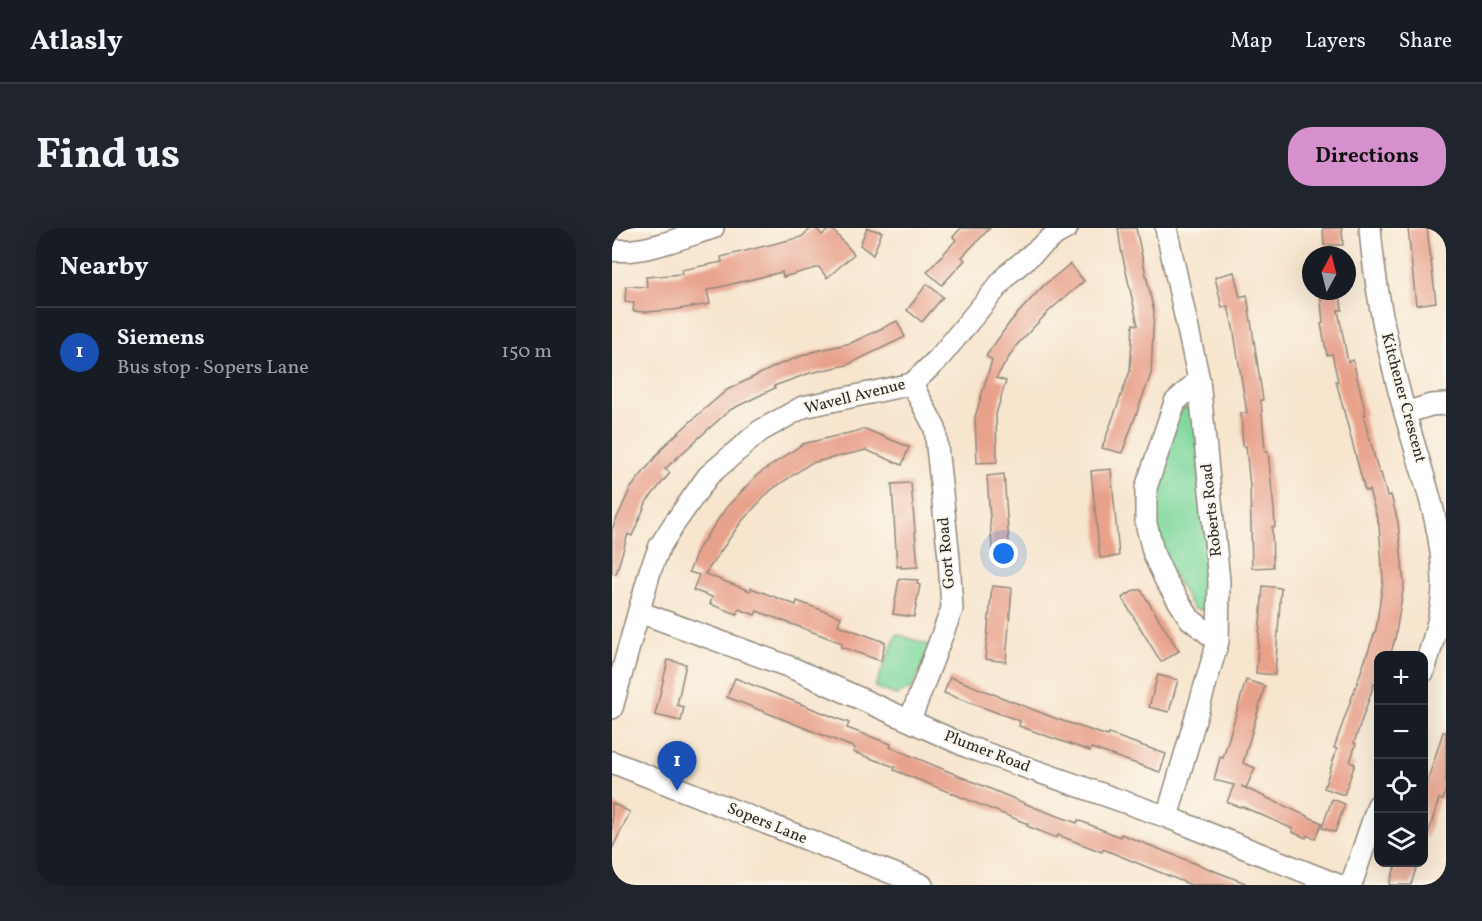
<!DOCTYPE html>
<html lang="en">
<head>
<meta charset="utf-8">
<style>
  :root { --surface:#171b24; --page:#20242c; --text:#f1f3f6; --muted:#9ea1a6; --line:#363941; --accent:#d690ce }
  body { margin:0; font-family:Vollkorn,serif; background:var(--page); color:var(--text) }
  .controls { position:absolute; right:18px; bottom:18px; display:grid; overflow:hidden; border-radius:12px; box-shadow:0 6px 24px #0002 }
  .controls button { width:54px; height:54px; display:grid; place-items:center; padding:0; border:0; border-bottom:2px solid var(--line); background:var(--surface); color:var(--text); font:30px sans-serif }
  .compass { position:absolute; left:690px; top:18px; width:54px; height:54px; border-radius:50%; background:var(--surface); box-shadow:0 6px 24px #0002; rotate:7deg }
  .you { position:absolute; left:392px; top:326px; width:21px; height:21px; margin:-15px; border:4px solid #fff; border-radius:50%; background:#1a73e8; box-shadow:0 0 0 9px #1a73e833 }
  .badge { display:grid; place-items:center; width:39px; height:39px; border-radius:50%; background:var(--accent); color:#fff; font-size:20px; font-weight:700 }
  .pin { position:absolute; translate:-50% -50px; filter:drop-shadow(0 2px 3px #0008) }
  .pin::after { content:''; position:absolute; top:32px; width:21px; height:18px; background:inherit; clip-path:polygon(0 0,100% 0,50% 100%) }
  .list { margin:0; padding:0; list-style:none }
  h2 { display:flex; justify-content:space-between; align-items:center; height:78px; margin:0; padding:0 24px; font-size:26px }
  h2 small { font-size:20px; font-weight:400; color:var(--muted) }
  .list li { display:grid; grid-template-columns:39px 1fr auto; gap:18px; align-items:center; box-sizing:border-box; height:90px; padding:0 24px; border-top:2px solid var(--line) }
  .list b { display:block; font-size:22px; white-space:nowrap }
  .list p { margin:0; font-size:20px; white-space:nowrap; color:var(--muted) }
  .list em { font-size:20px; font-style:normal; color:var(--muted) }
  .icon { flex:none; width:33px; height:33px; fill:none; stroke:currentColor; stroke-width:2; stroke-linecap:round; stroke-linejoin:round }
  .map { position:relative; flex:none; width:834px; height:657px; overflow:hidden; border-radius:24px }
  header { display:flex; align-items:center; gap:36px; box-sizing:border-box; height:84px; padding:0 30px; background:var(--surface); border-bottom:2px solid var(--line) }
  header strong { font-size:28px }
  nav { display:flex; gap:33px; margin-inline-start:auto; font-size:21px }
  .intro { display:flex; align-items:center; justify-content:space-between; box-sizing:border-box; height:144px; padding:0 36px }
  h1 { margin:0; font-size:42px }
  .button { padding:15px 27px; border-radius:24px; background:var(--accent); color:#111; font-size:21px; font-weight:700 }
  main { display:flex; gap:36px; padding:0 36px }
  aside { flex:1; background:var(--surface); border-radius:24px; box-shadow:0 6px 24px #0002 }
  .map>svg:first-child { display:block }
  .green { fill:#7fd89d; stroke:#558264; stroke-width:1.5 }
  .building { fill:#e8a28c }
  .lines { fill:none; stroke-linecap:round; stroke-linejoin:round }
  .street-casing { stroke:#91887c; stroke-width:24 }
  .street { stroke:#fff; stroke-width:21 }
  .labels { text-anchor:middle; dominant-baseline:central; stroke-width:4.5; stroke-linejoin:round; paint-order:stroke }
  .street-label { font-size:16px; fill:#2b2b2b; stroke:#fbf7ec }
</style>
</head>
<body>
<header>
<strong>Atlasly</strong>
<nav><a>Map</a><a>Layers</a><a>Share</a></nav>
</header>
<div class="intro"><h1>Find us</h1><a class="button">Directions</a></div>
<main>
<aside>
<h2>Nearby<small></small></h2>
<ul class="list">
<li><span class="badge" style="background:#1a4fb4">1</span><div><b>Siemens</b><p>Bus stop · Sopers Lane</p></div><em>150 m</em></li>
</ul>
</aside>
<div class="map">
<svg width="834" height="657" viewBox="0 0 834 657">
  <rect width="100%" height="100%" fill="#fbf7ec"/>
  <filter id="ink" filterUnits="userSpaceOnUse"><feTurbulence type="fractalNoise" baseFrequency=".0167" numOctaves="2"/><feDisplacementMap in="SourceGraphic" scale="12" xChannelSelector="R" yChannelSelector="G"/><feConvolveMatrix kernelMatrix="1 2 1 2 8 2 1 2 1" color-interpolation-filters="sRGB"/></filter>
  <filter id="wash" filterUnits="userSpaceOnUse"><feTurbulence type="fractalNoise" baseFrequency=".008" numOctaves="4" result="noise"/><feDisplacementMap in="SourceGraphic" scale="24" xChannelSelector="R" yChannelSelector="G"/><feGaussianBlur stdDeviation="1.35" result="paint"/><feColorMatrix in="noise" values="0 0 0 0 0 0 0 0 0 0 0 0 0 0 0 0 0 1.4 0 .05"/><feComposite in="paint" operator="in"/></filter>
  <g filter="url(#wash)">
    <rect width="100%" height="100%" fill="#f7e5ce"/>
    <!-- green -->
    <g class="green">
      <path d="M 574,180 L 582,185 L 597,346 L 597,375 L 589,382 L 581,381 L 547,321 L 540,260 L 569,181 Z"/>
      <path d="M 285,406 L 319,418 L 300,460 L 284,467 L 263,459 Z"/>
    </g>
    <g id="blocks">
      <!-- building -->
      <g class="building">
        <path d="M 200,0 L 204,0 L 210,7 L 219,0 L 242,26 L 215,50 L 207,39 L 171,49 L 170,44 L 95,62 L 98,76 L 61,82 L 33,84 L 21,83 L 22,75 L 13,74 L 14,58 L 35,59 L 34,49 L 70,46 L 69,42 L 110,34 L 109,29 L 189,9 Z"/>
        <path d="M 255,0 L 270,4 L 261,27 L 248,17 Z"/>
        <path d="M 349,0 L 378,0 L 350,29 L 353,32 L 330,57 L 315,44 L 344,12 L 341,9 Z"/>
        <path d="M 506,0 L 524,0 L 542,84 L 539,146 L 510,225 L 490,220 L 518,143 L 521,96 L 526,97 L 509,21 Z"/>
        <path d="M 711,0 L 730,0 L 731,17 L 712,17 Z"/>
        <path d="M 796,0 L 815,0 L 824,74 L 804,77 Z"/>
        <path d="M 458,36 L 472,53 L 437,83 L 404,118 L 384,150 L 394,153 L 384,186 L 385,234 L 365,235 L 363,189 L 380,132 L 374,128 L 398,94 L 431,58 Z"/>
        <path d="M 622,44 L 628,69 L 635,67 L 651,172 L 649,172 L 653,224 L 656,224 L 662,282 L 663,299 L 660,299 L 661,339 L 640,340 L 638,259 L 634,218 L 631,218 L 629,185 L 635,185 L 621,99 L 616,78 L 610,80 L 603,49 Z"/>
        <path d="M 315,56 L 331,69 L 310,94 L 295,82 Z"/>
        <path d="M 708,63 L 728,63 L 730,82 L 726,82 L 736,134 L 741,132 L 754,187 L 751,187 L 767,245 L 769,245 L 775,268 L 779,267 L 786,294 L 792,356 L 783,411 L 778,428 L 766,428 L 766,458 L 762,456 L 742,515 L 744,516 L 738,534 L 743,536 L 732,567 L 712,560 L 725,521 L 722,520 L 764,401 L 771,352 L 767,297 L 757,262 L 753,263 L 724,153 L 726,153 L 720,126 L 715,127 L 709,96 L 711,95 Z"/>
        <path d="M 285,93 L 293,109 L 235,137 L 198,145 L 162,158 L 163,160 L 118,182 L 92,205 L 53,241 L 58,245 L 35,273 L 20,308 L 16,306 L 4,346 L 0,345 L 0,301 L 18,261 L 53,217 L 89,184 L 115,162 L 168,136 L 200,124 L 239,115 Z"/>
        <path d="M 253,201 L 297,219 L 290,237 L 254,222 L 199,235 L 159,262 L 129,294 L 93,346 L 138,363 L 139,360 L 184,377 L 185,373 L 229,389 L 226,397 L 273,414 L 269,433 L 229,419 L 230,415 L 145,383 L 143,387 L 127,381 L 125,386 L 98,376 L 100,369 L 81,362 L 87,347 L 77,344 L 86,321 L 114,280 L 145,247 L 191,216 Z"/>
        <path d="M 499,241 L 507,328 L 488,330 L 479,243 Z"/>
        <path d="M 392,246 L 398,331 L 381,333 L 375,248 Z"/>
        <path d="M 299,255 L 306,339 L 289,340 L 289,338 L 285,339 L 280,256 Z"/>
        <path d="M 287,351 L 306,352 L 305,356 L 308,357 L 302,389 L 281,386 Z"/>
        <path d="M 380,358 L 400,360 L 394,434 L 373,431 Z"/>
        <path d="M 651,358 L 669,360 L 663,447 L 644,445 Z"/>
        <path d="M 523,362 L 529,362 L 567,423 L 549,434 L 510,370 Z"/>
        <path d="M 56,432 L 74,436 L 65,477 L 72,479 L 69,493 L 43,487 Z"/>
        <path d="M 546,447 L 566,452 L 557,484 L 537,479 Z"/>
        <path d="M 338,449 L 445,491 L 496,508 L 497,506 L 554,526 L 548,544 L 479,520 L 478,523 L 446,512 L 407,498 L 408,493 L 332,465 Z"/>
        <path d="M 123,450 L 237,495 L 235,500 L 279,516 L 278,519 L 424,580 L 465,595 L 466,592 L 508,609 L 509,606 L 633,655 L 632,657 L 579,657 L 491,621 L 490,624 L 446,607 L 445,610 L 415,598 L 416,596 L 282,542 L 283,539 L 241,524 L 243,520 L 115,469 Z"/>
        <path d="M 634,452 L 653,458 L 631,535 L 643,540 L 634,560 L 629,558 L 710,595 L 703,611 L 695,607 L 694,610 L 680,604 L 681,601 L 629,578 L 628,579 L 615,574 L 622,557 L 602,552 L 608,529 L 611,530 Z"/>
        <path d="M 831,504 L 834,504 L 834,561 L 831,572 L 827,571 L 815,610 L 812,609 L 812,564 Z"/>
        <path d="M 720,571 L 733,576 L 723,604 L 710,600 Z"/>
        <path d="M 0,575 L 18,584 L 0,621 Z"/>
        <path d="M 785,634 L 806,634 L 799,657 L 777,657 Z"/>
      </g>
    </g>
  </g>
  <g filter="url(#ink)">
    <use href="#blocks" fill-opacity="0" stroke="#91887c" stroke-width="1.5"/>
    <g class="lines">
      <!-- street casing -->
      <g class="street-casing">
        <g id="street">
          <path d="M 554,0 L 587,152 L 607,353 L 606,413 L 555,589"/>
          <path d="M 758,0 C 763,63 776,124 793,185 C 808,241 832,299 831,359 C 830,388 820,415 812,443"/>
          <path d="M 0,22 C 33,26 70,9 101,0"/>
          <path d="M 587,152 L 563,174 L 534,260 L 534,295 L 542,327 L 554,353 L 578,391 L 606,413"/>
          <path d="M 793,185 L 819,177 L 834,176"/>
          <path d="M 27,384 L 178,439 L 356,519 L 555,589 L 726,657"/>
          <path d="M 0,480 L 38,343 L 48,318 L 62,296 L 96,248 L 148,203 L 191,179 L 300,156 L 327,130 L 396,46 L 444,6 L 455,0"/>
          <path d="M 298,492 L 340,381 L 337,330 L 323,200 L 300,156"/>
          <path d="M 0,534 L 310,657"/>
          <path d="M 739,657 L 766,577"/>
        </g>
      </g>
      <!-- street -->
      <use href="#street" class="street"/>
    </g>
  </g>
  <g class="labels">
    <!-- street labels -->
    <g class="street-label">
      <text transform="translate(243 169) rotate(-14)">Wavell Avenue</text>
      <text transform="translate(791 170) rotate(75)">Kitchener Crescent</text>
      <text transform="translate(600 282) rotate(-96)">Roberts Road</text>
      <text transform="translate(335 325) rotate(-95)">Gort Road</text>
      <text transform="translate(375 524) rotate(21)">Plumer Road</text>
      <text transform="translate(155 596) rotate(22)">Sopers Lane</text>
    </g>
  </g>
</svg>
<div class="controls">
<button>+</button>
<button>−</button>
<button><svg class="icon" aria-label="locate" viewBox="0 0 24 24"><circle cx="12" cy="12" r="6"/><path d="M12 2v4M12 18v4M2 12h4M18 12h4"/></svg></button>
<button><svg class="icon" aria-label="layers" viewBox="0 0 24 24"><path d="M12 4l9 5-9 5-9-5zM3 14l9 5 9-5"/></svg></button>
</div>
<svg class="compass" viewBox="-18 -18 36 36"><path d="M0-13l5 13h-10z" fill="#e53935"/><path d="M0 13l5-13h-10z" fill="#9ea1a6"/></svg>
<div class="you"></div>
<div class="pin badge" style="left:65px;top:563px;background:#1a4fb4">1</div>
</div>
</main>
</body>
</html>
